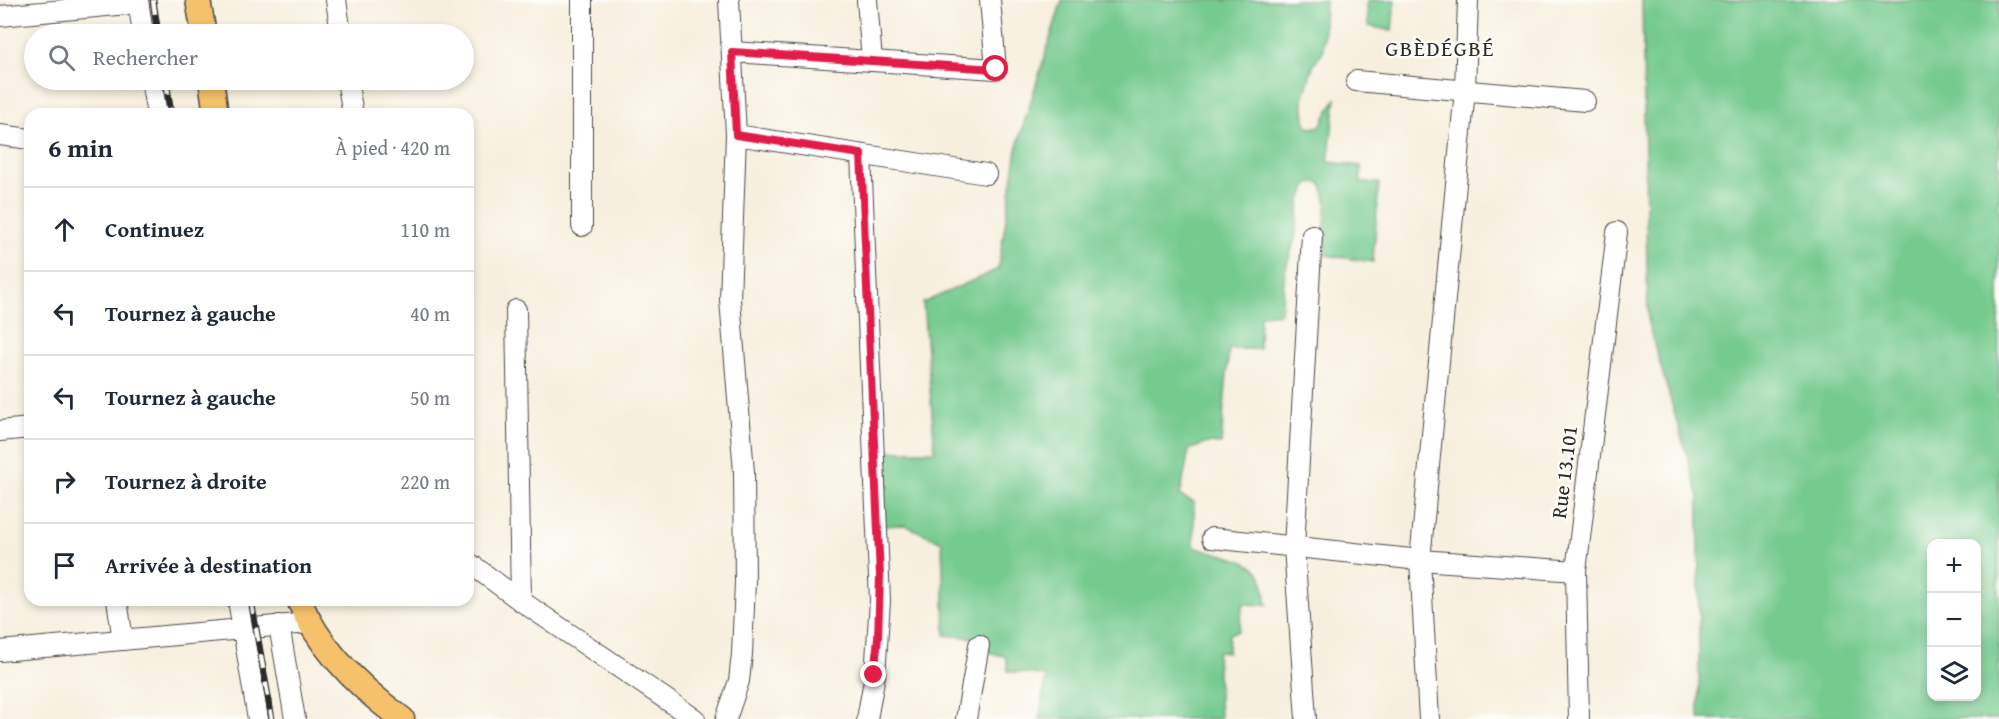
<!DOCTYPE html>
<html lang="fr">
<head>
<meta charset="utf-8">
<style>
  :root { --surface:#fff; --page:#f6f6f7; --text:#1f2937; --muted:#747a83; --line:#e0e1e3 }
  body { margin:0; font-family:"Gentium Book Plus",serif; background:var(--page); color:var(--text) }
  .controls { position:absolute; right:18px; bottom:18px; display:grid; overflow:hidden; border-radius:12px; box-shadow:0 3px 9px #0003 }
  .controls button { width:54px; height:54px; display:grid; place-items:center; padding:0; border:0; border-bottom:2px solid var(--line); background:var(--surface); color:var(--text); font:30px sans-serif }
  .stop { position:absolute; width:18px; height:18px; margin:-14px; border:4px solid #e11d48; border-radius:50%; background:#fff }
  .stop.end { background:#e11d48; border-color:#fff; box-shadow:0 2px 6px #0008 }
  .list { margin:0; padding:0; list-style:none }
  h2 { display:flex; justify-content:space-between; align-items:center; height:78px; margin:0; padding:0 24px; font-size:26px }
  h2 small { font-size:20px; font-weight:400; color:var(--muted) }
  .list li { display:grid; grid-template-columns:39px 1fr auto; gap:18px; align-items:center; box-sizing:border-box; height:84px; padding:0 24px; border-top:2px solid var(--line) }
  .list b { display:block; font-size:22px; white-space:nowrap }
  .list em { font-size:20px; font-style:normal; color:var(--muted) }
  .icon { flex:none; width:33px; height:33px; fill:none; stroke:currentColor; stroke-width:2; stroke-linecap:round; stroke-linejoin:round }
  .map { position:relative; flex:none; width:1999px; height:719px; overflow:hidden }
  .search { position:absolute; background:var(--surface); box-shadow:0 3px 9px #0003; left:24px; top:24px; width:450px; height:66px; display:flex; align-items:center; gap:15px; box-sizing:border-box; padding:0 21px; border-radius:33px; color:var(--muted); font-size:22px }
  .panel { position:absolute; background:var(--surface); box-shadow:0 3px 9px #0003; left:24px; top:108px; width:450px; height:498px; border-radius:18px }
  .map>svg:first-child { display:block }
  .green { fill:#75ca8e; stroke:#507a5c; stroke-width:1.5; fill-rule:evenodd }
  .lines { fill:none; stroke-linecap:round; stroke-linejoin:round }
  .minor-casing { stroke:#4a4846; stroke-width:22 }
  .major-casing { stroke:#4a4846; stroke-width:27 }
  .minor { stroke:#fff; stroke-width:20 }
  .major { stroke:#f5c16b; stroke-width:24 }
  .rail-casing { stroke:#2b2b2b; stroke-width:7 }
  .rail { stroke:#fdfcf7; stroke-width:4.5; stroke-dasharray:14; stroke-linecap:butt }
  .route { stroke:#e11d48; stroke-width:8 }
  .labels { text-anchor:middle; dominant-baseline:central; stroke-width:5; stroke-linejoin:round; paint-order:stroke }
  .street-label { font-size:21px; fill:#2b2b2b; stroke:#fdfcf7 }
  .neighbourhood-label { font-size:22px; letter-spacing:1.5px; fill:#2b2b2b; stroke:#fdfcf7 }
</style>
</head>
<body>
<div class="map">
<svg width="1999" height="719" viewBox="0 0 1999 719">
  <rect width="100%" height="100%" fill="#fdfcf7"/>
  <filter id="ink" filterUnits="userSpaceOnUse"><feTurbulence type="fractalNoise" baseFrequency=".0167" numOctaves="2"/><feDisplacementMap in="SourceGraphic" scale="12" xChannelSelector="R" yChannelSelector="G"/><feConvolveMatrix kernelMatrix="1 2 1 2 8 2 1 2 1" color-interpolation-filters="sRGB"/></filter>
  <filter id="wash" filterUnits="userSpaceOnUse"><feTurbulence type="fractalNoise" baseFrequency=".008" numOctaves="4" result="noise"/><feDisplacementMap in="SourceGraphic" scale="24" xChannelSelector="R" yChannelSelector="G"/><feGaussianBlur stdDeviation="1.35" result="paint"/><feColorMatrix in="noise" values="0 0 0 0 0 0 0 0 0 0 0 0 0 0 0 0 0 1.4 0 .05"/><feComposite in="paint" operator="in"/></filter>
  <g filter="url(#wash)">
    <rect width="100%" height="100%" fill="#f7efde"/>
    <!-- green -->
    <g class="green">
      <path d="M 1062,0 L 1325,0 L 1323,51 L 1313,66 L 1303,99 L 1306,125 L 1311,128 L 1320,126 L 1336,98 L 1328,162 L 1361,166 L 1361,183 L 1379,183 L 1373,262 L 1326,255 C 1325,249 1324,242 1324,235 C 1324,217 1331,200 1320,183 L 1313,182 L 1306,187 L 1300,203 L 1295,238 L 1285,271 L 1281,313 L 1260,315 L 1259,349 L 1229,349 L 1221,444 L 1207,443 L 1189,450 L 1180,496 L 1194,502 L 1194,547 C 1211,552 1244,558 1256,569 C 1264,576 1265,594 1267,605 L 1243,604 L 1239,631 L 1229,634 L 1228,652 L 1217,652 L 1220,719 L 1039,719 L 1046,676 L 1008,671 L 1006,657 L 985,651 L 983,639 L 945,635 L 942,542 L 905,525 L 880,526 L 883,451 L 935,451 L 923,303 L 998,269 L 1018,143 Z"/>
      <path d="M 1367,0 L 1395,0 L 1392,31 L 1368,26 Z"/>
      <path d="M 1642,0 L 1999,0 L 1999,719 L 1699,719 L 1699,497 L 1648,323 ZM 1932,544 L 1976,544 L 1976,696 L 1932,696 Z"/>
    </g>
  </g>
  <g filter="url(#ink)">
    <g class="lines">
      <!-- minor casing -->
      <g class="minor-casing">
        <g id="minor">
          <path d="M 138,0 L 143,34"/>
          <path d="M 336,0 L 341,34"/>
          <path d="M 867,0 L 872,61"/>
          <path d="M 0,16 L 138,3"/>
          <path d="M 733,52 L 996,69 L 990,0"/>
          <path d="M 151,80 L 157,114"/>
          <path d="M 347,80 L 353,114"/>
          <path d="M 1356,81 L 1585,101"/>
          <path d="M 0,135 L 30,139"/>
          <path d="M 736,135 L 986,174"/>
          <path d="M 861,155 L 880,601 L 875,675 L 867,719"/>
          <path d="M 582,226 L 582,0"/>
          <path d="M 516,310 L 521,601"/>
          <path d="M 0,431 L 30,428"/>
          <path d="M 1212,538 L 1420,560 L 1576,571"/>
          <path d="M 468,562 L 521,601 L 695,719"/>
          <path d="M 117,600 L 123,640"/>
          <path d="M 238,600 L 258,719"/>
          <path d="M 279,625 L 295,719"/>
          <path d="M 0,651 L 308,623"/>
          <path d="M 726,719 L 739,681 L 742,654 L 745,582 L 744,472 L 730,300 L 736,135 L 729,0"/>
          <path d="M 966,719 L 979,645"/>
          <path d="M 1306,719 L 1294,547 L 1312,235"/>
          <path d="M 1429,719 L 1420,560 L 1465,90 L 1468,0"/>
          <path d="M 1579,719 L 1576,571 L 1617,232"/>
        </g>
      </g>
      <!-- major casing -->
      <g class="major-casing">
        <g id="major">
          <path d="M 198,0 L 204,34"/>
          <path d="M 211,80 L 216,114"/>
          <path d="M 299,600 C 319,649 360,688 402,719"/>
        </g>
      </g>
      <!-- minor -->
      <use href="#minor" class="minor"/>
      <!-- major -->
      <use href="#major" class="major"/>
      <!-- rail casing -->
      <g class="rail-casing">
        <g id="rail">
          <path d="M 153,0 L 158,34"/>
          <path d="M 166,80 L 171,114"/>
          <path d="M 251,600 L 272,719"/>
        </g>
      </g>
      <!-- rail -->
      <use href="#rail" class="rail"/>
    </g>
  </g>
  <g class="lines" filter="url(#ink)">
    <!-- route -->
    <path class="route" d="M 874,675 L 878,638 L 880,576 L 861,154 L 736,135 L 732,52 L 996,69"/>
  </g>
  <g class="labels">
    <!-- street labels -->
    <g class="street-label">
      <text transform="translate(1564 472) rotate(-83)">Rue 13.101</text>
    </g>
    <!-- neighbourhood labels -->
    <g class="neighbourhood-label">
      <text x="1440" y="48">GBÈDÉGBÉ</text>
    </g>
  </g>
</svg>
<div class="controls">
<button>+</button>
<button>−</button>
<button><svg class="icon" aria-label="layers" viewBox="0 0 24 24"><path d="M12 4l9 5-9 5-9-5zM3 14l9 5 9-5"/></svg></button>
</div>
<div class="stop" style="left:996px;top:69px"></div>
<div class="stop end" style="left:874px;top:675px"></div>
<div class="search"><svg class="icon" aria-label="search" viewBox="0 0 24 24"><circle cx="10" cy="10" r="6"/><path d="M15 15l6 6"/></svg>Rechercher</div>
<section class="panel">
<h2>6 min<small>À pied · 420 m</small></h2>
<ul class="list">
<li><svg class="icon" aria-label="ahead" viewBox="0 0 24 24"><path d="M12 20V5M6 11l6-6 6 6"/></svg><div><b>Continuez</b></div><em>110 m</em></li>
<li><svg class="icon" aria-label="left" viewBox="0 0 24 24"><path d="M17 20v-9H6M10 6l-5 5 5 5"/></svg><div><b>Tournez à gauche</b></div><em>40 m</em></li>
<li><svg class="icon" aria-label="left" viewBox="0 0 24 24"><path d="M17 20v-9H6M10 6l-5 5 5 5"/></svg><div><b>Tournez à gauche</b></div><em>50 m</em></li>
<li><svg class="icon" aria-label="right" viewBox="0 0 24 24"><path d="M7 20v-9h11M14 6l5 5-5 5"/></svg><div><b>Tournez à droite</b></div><em>220 m</em></li>
<li><svg class="icon" aria-label="arrive" viewBox="0 0 24 24"><path d="M6 21V4h12l-3 4 3 4H6"/></svg><div><b>Arrivée à destination</b></div></li>
</ul>
</section>
</div>
</body>
</html>
